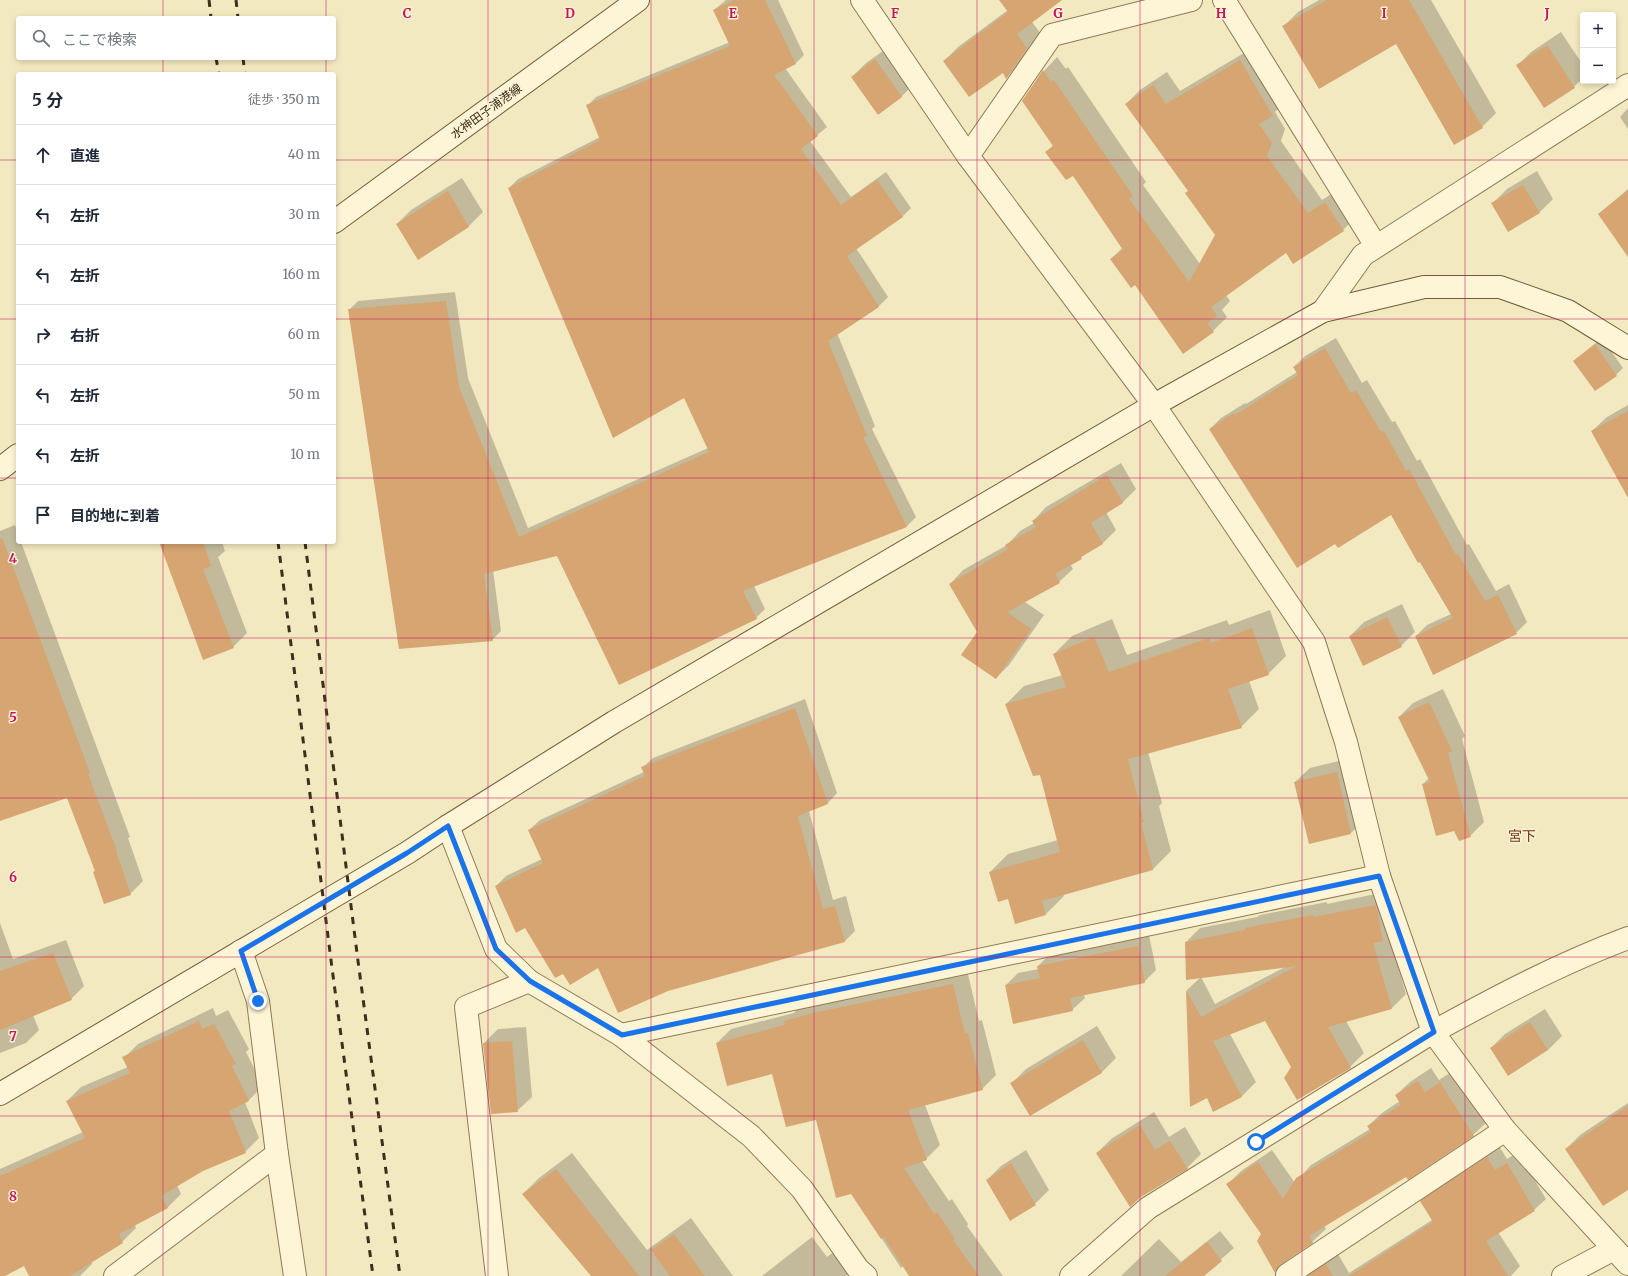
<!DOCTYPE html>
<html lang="ja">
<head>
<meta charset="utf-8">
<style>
  :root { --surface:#fff; --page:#f6f6f7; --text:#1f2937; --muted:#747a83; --line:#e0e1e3 }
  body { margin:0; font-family:Merriweather,"Noto Sans JP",serif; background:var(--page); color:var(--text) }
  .controls { position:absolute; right:12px; top:12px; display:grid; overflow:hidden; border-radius:4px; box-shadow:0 2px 6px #0003 }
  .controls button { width:36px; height:36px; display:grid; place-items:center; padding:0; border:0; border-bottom:1px solid var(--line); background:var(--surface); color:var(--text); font:20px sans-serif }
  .stop { position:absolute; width:12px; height:12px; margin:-9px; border:3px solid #1a73e8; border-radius:50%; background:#fff }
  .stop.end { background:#1a73e8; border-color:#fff; box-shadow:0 1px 4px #0008 }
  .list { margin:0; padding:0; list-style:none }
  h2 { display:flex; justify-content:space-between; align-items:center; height:52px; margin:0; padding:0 16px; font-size:17px }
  h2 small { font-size:13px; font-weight:400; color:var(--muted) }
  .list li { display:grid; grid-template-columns:26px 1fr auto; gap:12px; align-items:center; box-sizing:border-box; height:60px; padding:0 16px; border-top:1px solid var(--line) }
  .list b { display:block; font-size:15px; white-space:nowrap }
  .list em { font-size:13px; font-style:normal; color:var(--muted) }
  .icon { flex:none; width:22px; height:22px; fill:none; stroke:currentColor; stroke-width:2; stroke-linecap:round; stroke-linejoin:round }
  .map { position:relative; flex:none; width:1628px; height:1276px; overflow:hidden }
  .search { position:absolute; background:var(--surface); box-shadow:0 2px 6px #0003; left:16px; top:16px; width:320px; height:44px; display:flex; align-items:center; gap:10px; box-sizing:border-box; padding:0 14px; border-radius:4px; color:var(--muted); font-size:15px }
  .panel { position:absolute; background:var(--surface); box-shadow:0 2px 6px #0003; left:16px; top:72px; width:320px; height:472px; border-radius:4px }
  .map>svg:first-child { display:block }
  .shadow { fill:#0003 }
  .building { fill:#d6a572 }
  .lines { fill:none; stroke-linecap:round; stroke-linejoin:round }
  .street-casing { stroke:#907a56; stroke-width:24 }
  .secondary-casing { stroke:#725b39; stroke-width:24 }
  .street { stroke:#fdf5d6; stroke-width:22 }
  .secondary { stroke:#fdf5d6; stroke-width:22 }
  .rail { stroke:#3e2f1c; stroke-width:3; stroke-dasharray:7 7; stroke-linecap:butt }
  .route { stroke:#1a73e8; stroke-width:5 }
  .grid { fill:none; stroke:#c2185b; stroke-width:1; stroke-opacity:0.55 }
  .labels { text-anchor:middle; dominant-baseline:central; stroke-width:3; stroke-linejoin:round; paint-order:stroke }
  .street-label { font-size:12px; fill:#3e2f1c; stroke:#faf2d2 }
  .quarter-label { font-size:14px; fill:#703116; stroke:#faf2d2 }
  .grid-label { font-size:13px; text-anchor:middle; font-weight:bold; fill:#c2185b; stroke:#faf2d2; stroke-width:3; stroke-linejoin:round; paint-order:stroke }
</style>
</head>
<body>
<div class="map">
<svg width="1628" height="1276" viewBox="0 0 1628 1276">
  <rect width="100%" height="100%" fill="#f3e9c1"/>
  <!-- shadow -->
  <g class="shadow">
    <path d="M 726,0 L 778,0 L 804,55 L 795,64 L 785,68 L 827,127 L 810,141 L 851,197 L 886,172 L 911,208 L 902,217 L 856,248 L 888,297 L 879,306 L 837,333 L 875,426 L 872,429 L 916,517 L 907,526 L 754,586 L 765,609 L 756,618 L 558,554 L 493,570 L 501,631 L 492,640 L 349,310 L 358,301 L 455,292 L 468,378 L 528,528 L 708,448 L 685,396 L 509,188 L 518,179 L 600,137 L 587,106 L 596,97 L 730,42 L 714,10 Z"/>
    <path d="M 1000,0 L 1061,0 L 1032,22 L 1041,34 L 1020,63 L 1007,77 L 1003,72 L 944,61 L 958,47 L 1008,10 Z"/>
    <path d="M 1319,0 L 1431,0 L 1496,113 L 1482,127 L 1396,43 L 1284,26 L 1298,12 Z"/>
    <path d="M 1561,32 L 1583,65 L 1583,78 L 1574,87 L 1517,66 L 1531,52 Z"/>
    <path d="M 890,46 L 916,82 L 902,96 L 878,113 L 852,77 L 866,63 Z"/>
    <path d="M 1254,47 L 1286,101 L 1275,112 L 1285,129 L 1281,141 L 1322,200 L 1339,189 L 1357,216 L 1343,230 L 1286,251 L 1226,295 L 1230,301 L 1222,310 L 1227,317 L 1213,331 L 1135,284 L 1111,259 L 1123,247 L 1073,174 L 1047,152 L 1053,145 L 1023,101 L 1044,71 L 1057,57 L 1066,69 L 1068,67 L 1146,182 L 1143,185 L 1200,264 L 1216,235 L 1189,190 L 1126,104 L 1140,90 L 1167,72 L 1180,91 Z"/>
    <path d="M 1628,108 L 1628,129 L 1620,117 Z"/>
    <path d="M 1537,171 L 1553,199 L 1539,213 L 1493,203 L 1507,189 Z"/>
    <path d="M 462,178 L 483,212 L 469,226 L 418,258 L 397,224 L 411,210 Z"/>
    <path d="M 1628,189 L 1628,245 L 1599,214 Z"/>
    <path d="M 1336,338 L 1362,383 L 1367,380 L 1392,422 L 1395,421 L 1417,461 L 1420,459 L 1467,545 L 1469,544 L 1496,591 L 1509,584 L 1527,622 L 1516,633 L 1416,636 L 1427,625 L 1451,614 L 1391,514 L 1210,429 L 1221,418 L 1245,403 L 1246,404 L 1297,372 L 1294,367 L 1305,356 Z"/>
    <path d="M 1602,338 L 1623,368 L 1616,375 L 1595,390 L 1574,361 Z"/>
    <path d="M 1628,405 L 1628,475 L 1592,431 L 1607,417 Z"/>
    <path d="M 1121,463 L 1136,489 L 1123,502 L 1106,512 L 1116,530 L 1103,543 L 1070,564 L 1073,569 L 1059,582 L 1025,602 L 1044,615 L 1009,665 L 996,678 L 978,632 L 950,584 L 963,570 L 1007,545 L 1020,531 L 1034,523 L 1033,521 L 1046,507 Z"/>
    <path d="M 15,525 L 18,533 L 18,542 L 21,542 L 130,837 L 128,838 L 143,881 L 130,894 L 94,872 L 95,870 L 68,796 L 0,820 L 0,531 Z"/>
    <path d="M 160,542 L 222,542 L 225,551 L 218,557 L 247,633 L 233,647 Z"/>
    <path d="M 1402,604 L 1415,632 L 1401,646 L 1350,636 L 1364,622 Z"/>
    <path d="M 1270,610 L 1286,656 L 1268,674 L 1249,681 L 1259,709 L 1241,727 L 1148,752 L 1162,803 L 1159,806 L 1171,851 L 1153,869 L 1063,894 L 1064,896 L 1046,914 L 1015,923 L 1009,898 L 990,872 L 1008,854 L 1058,840 L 1041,773 L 1006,704 L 1024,686 L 1063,675 L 1054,654 L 1072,636 L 1112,619 L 1127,655 L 1227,620 L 1229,625 Z"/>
    <path d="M 1443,689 L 1465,736 L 1462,739 L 1484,822 L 1470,836 L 1454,830 L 1423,784 L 1429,778 L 1399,717 L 1413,703 Z"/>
    <path d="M 805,699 L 837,793 L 827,804 L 809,811 L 833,900 L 846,896 L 855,931 L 845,941 L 599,966 L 564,972 L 526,927 L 496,886 L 506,876 L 542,859 L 529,830 L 540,820 L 644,772 L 642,768 L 653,758 Z"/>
    <path d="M 1351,758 L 1365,819 L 1351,833 L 1295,782 L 1310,768 Z"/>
    <path d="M 1390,891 L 1389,934 L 1406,994 L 1392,1008 L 1346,1021 L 1364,1053 L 1350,1067 L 1293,1067 L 1266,1020 L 1230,1034 L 1256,1082 L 1242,1096 L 1214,1111 L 1207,1097 L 1191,1105 L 1187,990 L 1201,977 L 1215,1004 L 1285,967 L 1186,942 L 1200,928 L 1257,917 L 1260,915 L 1327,902 L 1327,904 Z"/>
    <path d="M 0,923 L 13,959 L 66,940 L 84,986 L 71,999 L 33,1015 L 39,1030 L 26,1043 L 0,1053 Z"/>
    <path d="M 1149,935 L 1156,970 L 1144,982 L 1084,995 L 1085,998 L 1072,1010 L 1006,985 L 1018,973 L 1039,969 L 1038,966 L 1050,954 Z"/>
    <path d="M 967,970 L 979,1021 L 982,1020 L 996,1075 L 982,1089 L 925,1105 L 940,1145 L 926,1159 L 922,1161 L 949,1201 L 952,1199 L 968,1224 L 967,1226 L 1003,1276 L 915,1276 L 906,1263 L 901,1268 L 852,1193 L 817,1118 L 773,1072 L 717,1043 L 731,1029 L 794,1013 L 799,1007 Z"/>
    <path d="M 213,1008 L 216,1016 L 228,1010 L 249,1049 L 246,1052 L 263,1086 L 249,1100 L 245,1102 L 259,1138 L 245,1152 L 203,1170 L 177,1185 L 181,1194 L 167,1208 L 135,1224 L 136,1228 L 122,1242 L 91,1261 L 92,1264 L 80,1276 L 30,1276 L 25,1265 L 3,1276 L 0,1276 L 0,1169 L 83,1132 L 67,1101 L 81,1087 L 128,1067 L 124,1058 L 138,1044 Z"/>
    <path d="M 1545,1009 L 1562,1036 L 1548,1050 L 1491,1048 L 1505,1034 Z"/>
    <path d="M 1097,1026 L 1116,1058 L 1102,1072 L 1031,1115 L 1012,1083 L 1026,1069 Z"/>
    <path d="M 526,1027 L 532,1097 L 517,1111 L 484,1043 L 498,1029 Z"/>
    <path d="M 1431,1068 L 1439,1080 L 1454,1070 L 1487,1122 L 1473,1135 L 1324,1225 L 1326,1229 L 1312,1242 L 1289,1258 L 1275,1271 L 1263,1234 L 1228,1184 L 1241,1171 L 1272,1150 L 1295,1183 L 1311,1165 L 1370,1129 L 1368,1126 L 1382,1113 L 1400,1101 L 1396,1095 L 1410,1082 Z"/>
    <path d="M 1628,1103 L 1628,1189 L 1566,1149 L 1580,1135 Z"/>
    <path d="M 1154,1112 L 1169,1137 L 1185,1127 L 1201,1154 L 1187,1168 L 1097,1153 L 1111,1139 Z"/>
    <path d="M 1499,1146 L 1507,1159 L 1518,1152 L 1546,1199 L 1534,1210 L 1498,1232 L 1520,1266 L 1511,1276 L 1302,1276 L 1338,1254 L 1349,1273 L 1432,1220 L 1422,1201 L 1433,1190 Z"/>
    <path d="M 1026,1150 L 1049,1190 L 1035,1204 L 1010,1219 L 987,1180 L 1001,1166 Z"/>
    <path d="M 572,1153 L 647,1250 L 691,1218 L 733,1276 L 592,1276 L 523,1194 L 539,1178 Z"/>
    <path d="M 1220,1231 L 1234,1248 L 1202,1276 L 1121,1276 L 1159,1239 L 1181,1262 Z"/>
    <path d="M 812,1237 L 827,1257 L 848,1241 L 862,1260 L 846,1276 L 762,1276 Z"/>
  </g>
  <!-- building -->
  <g class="building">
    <path d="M 734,0 L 765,0 L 796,64 L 774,75 L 818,136 L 801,149 L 841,205 L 877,180 L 903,217 L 847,256 L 879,307 L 828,341 L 867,436 L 863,437 L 907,527 L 743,591 L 757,619 L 619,685 L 557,556 L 484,574 L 493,641 L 399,649 L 348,309 L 446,301 L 459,387 L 519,537 L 709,452 L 684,398 L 613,438 L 508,188 L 600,140 L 586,105 L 730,46 L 713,10 Z"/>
    <path d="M 999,0 L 1062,0 L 1017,34 L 1027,48 L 1006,79 L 1003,73 L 969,97 L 943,61 L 1008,12 Z"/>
    <path d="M 1327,0 L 1409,0 L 1483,128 L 1454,145 L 1396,44 L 1319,89 L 1282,26 Z"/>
    <path d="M 1547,45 L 1575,88 L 1544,108 L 1516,65 Z"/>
    <path d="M 875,59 L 902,97 L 878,115 L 851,77 Z"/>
    <path d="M 1240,60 L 1273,116 L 1259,124 L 1272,143 L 1267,156 L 1308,213 L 1325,202 L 1344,231 L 1293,264 L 1286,253 L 1211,307 L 1217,316 L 1207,323 L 1214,332 L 1183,354 L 1135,285 L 1131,288 L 1110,259 L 1123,250 L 1073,176 L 1066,180 L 1045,152 L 1053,146 L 1022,101 L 1043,70 L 1051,82 L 1054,80 L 1133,196 L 1129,199 L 1189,282 L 1215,235 L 1185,193 L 1188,191 L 1125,104 L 1153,85 L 1166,104 Z"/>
    <path d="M 1523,185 L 1540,213 L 1508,232 L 1491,203 Z"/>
    <path d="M 1628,190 L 1628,257 L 1598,214 Z"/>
    <path d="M 448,191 L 469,227 L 418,260 L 396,224 Z"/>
    <path d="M 1595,344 L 1617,376 L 1595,391 L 1573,361 Z"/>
    <path d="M 1325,348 L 1351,393 L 1356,390 L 1381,432 L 1384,431 L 1406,471 L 1409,469 L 1456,555 L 1458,554 L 1485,601 L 1498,595 L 1517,634 L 1433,675 L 1415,636 L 1453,618 L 1420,562 L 1418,563 L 1391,515 L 1338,548 L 1335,544 L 1297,568 L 1209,429 L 1234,413 L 1235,415 L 1298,375 L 1293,367 Z"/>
    <path d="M 1628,411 L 1628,498 L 1591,431 Z"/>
    <path d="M 1107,475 L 1123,503 L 1091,523 L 1103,544 L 1081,557 L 1082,559 L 1055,574 L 1060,583 L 1007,612 L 1031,629 L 996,679 L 961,655 L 977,632 L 949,584 L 1008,549 L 1005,545 L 1036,527 L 1032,521 Z"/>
    <path d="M 2,538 L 90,773 L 88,774 L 117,851 L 116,851 L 131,895 L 104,904 L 93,872 L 95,871 L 67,798 L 0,821 L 0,539 Z"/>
    <path d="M 159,542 L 203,542 L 211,566 L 203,569 L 234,648 L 203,660 Z"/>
    <path d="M 1387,617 L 1402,647 L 1363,666 L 1349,636 Z"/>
    <path d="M 1252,628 L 1269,675 L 1228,689 L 1242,728 L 1128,759 L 1144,822 L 1141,823 L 1153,870 L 1042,901 L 1046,915 L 1015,924 L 1008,899 L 998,902 L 989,872 L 1060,852 L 1040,775 L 1033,776 L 1005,704 L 1066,687 L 1053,654 L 1094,637 L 1109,672 L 1209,638 L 1211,643 Z"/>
    <path d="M 1429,702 L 1452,751 L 1448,753 L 1471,837 L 1459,841 L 1454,831 L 1436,836 L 1422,784 L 1430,782 L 1398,717 Z"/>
    <path d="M 795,708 L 828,804 L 798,816 L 823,909 L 835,906 L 845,942 L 668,991 L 618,1013 L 598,968 L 570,985 L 563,974 L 555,978 L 525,928 L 516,933 L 495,886 L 543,863 L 528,830 L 645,776 L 641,767 Z"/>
    <path d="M 1337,772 L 1351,834 L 1309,844 L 1294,782 Z"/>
    <path d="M 1376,905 L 1383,941 L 1373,943 L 1392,1009 L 1328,1027 L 1351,1068 L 1297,1100 L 1284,1078 L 1291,1067 L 1265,1021 L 1213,1041 L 1242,1097 L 1213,1112 L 1207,1098 L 1190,1107 L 1186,990 L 1201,1017 L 1297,966 L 1186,980 L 1185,942 L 1245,930 L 1245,928 L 1313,915 L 1313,917 Z"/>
    <path d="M 1138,946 L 1145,983 L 1070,998 L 1073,1011 L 1013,1024 L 1005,985 L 1040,978 L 1037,966 Z"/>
    <path d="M 53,953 L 72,1000 L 0,1030 L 0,971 Z"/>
    <path d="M 953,984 L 965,1034 L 968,1033 L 983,1090 L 908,1110 L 927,1160 L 904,1168 L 934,1214 L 937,1212 L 955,1239 L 953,1240 L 979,1276 L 909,1276 L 884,1237 L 881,1239 L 851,1194 L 836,1198 L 816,1120 L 786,1127 L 772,1074 L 727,1086 L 716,1043 L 785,1025 L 784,1021 L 813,1013 Z"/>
    <path d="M 199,1021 L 202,1029 L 214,1024 L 236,1064 L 232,1066 L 249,1101 L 229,1111 L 246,1153 L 203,1171 L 161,1196 L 168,1208 L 119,1234 L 123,1243 L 70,1276 L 29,1276 L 24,1266 L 5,1276 L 0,1276 L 0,1176 L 85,1138 L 66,1101 L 130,1073 L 122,1057 Z"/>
    <path d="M 1530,1022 L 1548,1050 L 1508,1076 L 1490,1048 Z"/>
    <path d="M 1083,1040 L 1102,1073 L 1030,1116 L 1010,1083 Z"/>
    <path d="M 512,1041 L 518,1112 L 491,1114 L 483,1043 Z"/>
    <path d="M 1418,1081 L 1425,1092 L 1440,1082 L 1474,1136 L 1408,1180 L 1406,1177 L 1309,1236 L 1313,1243 L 1280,1265 L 1275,1273 L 1257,1241 L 1261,1234 L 1226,1184 L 1258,1162 L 1283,1199 L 1296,1178 L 1371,1132 L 1367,1126 L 1401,1105 L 1395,1095 Z"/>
    <path d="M 1628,1106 L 1628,1190 L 1603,1206 L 1565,1149 Z"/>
    <path d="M 1140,1125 L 1155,1150 L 1170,1141 L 1188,1169 L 1141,1197 L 1130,1207 L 1096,1153 Z"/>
    <path d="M 1487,1157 L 1495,1170 L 1507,1163 L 1535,1211 L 1486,1241 L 1508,1276 L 1349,1276 L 1433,1222 L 1420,1201 Z"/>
    <path d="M 1011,1163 L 1036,1205 L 1010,1221 L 986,1180 Z"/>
    <path d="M 556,1169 L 639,1276 L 591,1276 L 522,1194 Z"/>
    <path d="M 674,1234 L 705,1276 L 670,1276 L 651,1250 Z"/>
    <path d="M 1207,1242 L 1222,1261 L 1204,1276 L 1165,1276 Z"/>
    <path d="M 1326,1264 L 1333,1276 L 1308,1276 Z"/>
  </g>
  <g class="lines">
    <!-- street casing -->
    <g class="street-casing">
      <g id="street">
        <path d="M 862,0 L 968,156 L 1154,405 L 1314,642 L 1346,742 L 1379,876 L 1433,1032 L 1505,1130 L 1628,1264"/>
        <path d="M 1224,0 L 1376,246"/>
        <path d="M 968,156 L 1052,35 L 1191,0"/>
        <path d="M 1323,311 L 1363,255 L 1628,85"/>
        <path d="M 448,826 L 496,949 L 529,981 L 621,1035 L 751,1136 L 802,1189 L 858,1269 L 866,1276"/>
        <path d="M 241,951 L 258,1001 L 277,1154 L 295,1276"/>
        <path d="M 621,1035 L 1379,876"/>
        <path d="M 1287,1275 L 1505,1130"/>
        <path d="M 115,1276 L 277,1154"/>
        <path d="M 497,1276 L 466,1007 L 529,981"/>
        <path d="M 1071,1276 L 1148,1208 L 1433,1032 C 1496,997 1561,963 1628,938"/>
        <path d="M 1563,1276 L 1614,1249"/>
      </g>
    </g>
    <!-- secondary casing -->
    <g class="secondary-casing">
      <g id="secondary">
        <path d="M 334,222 L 638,0"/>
        <path d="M 0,469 L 18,455"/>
        <path d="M 0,1094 L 407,853 L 448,826 L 614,722 L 1154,405 L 1323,311 L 1424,287 L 1500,287 L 1568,311 L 1628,348"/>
      </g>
    </g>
    <!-- street -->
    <use href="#street" class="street"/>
    <!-- secondary -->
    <use href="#secondary" class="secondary"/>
    <!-- rail -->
    <g class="rail">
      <path d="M 209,0 L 211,18"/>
      <path d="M 236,0 L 238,18"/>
      <path d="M 216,58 L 219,74"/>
      <path d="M 243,58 L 245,74"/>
      <path d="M 278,542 L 332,968 L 373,1276"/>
      <path d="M 305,542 L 358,961 L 400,1276"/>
    </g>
  </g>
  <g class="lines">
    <!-- route -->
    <path class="route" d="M 258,1001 L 241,951 L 407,853 L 448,826 L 496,949 L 530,981 L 622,1035 L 1379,876 L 1434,1032 L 1256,1142"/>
  </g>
  <!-- grid -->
  <path class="grid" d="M 163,0 L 163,18M 326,0 L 326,18M 488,0 L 488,1276M 651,0 L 651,1276M 814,0 L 814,1276M 977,0 L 977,1276M 1140,0 L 1140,1276M 1302,0 L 1302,1276M 1465,0 L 1465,1276M 163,58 L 163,74M 326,58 L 326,74M 0,160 L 18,160M 334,160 L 1628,160M 0,319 L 18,319M 334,319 L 1628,319M 0,478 L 18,478M 334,478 L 1628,478M 163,542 L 163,1276M 326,542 L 326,1276M 0,638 L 1628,638M 0,798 L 1628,798M 0,957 L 1628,957M 0,1116 L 1628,1116"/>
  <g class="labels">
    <!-- street labels -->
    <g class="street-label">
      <text transform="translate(486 111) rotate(-36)">水神田子浦港線</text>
    </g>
    <!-- quarter labels -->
    <g class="quarter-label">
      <text x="1522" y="836">宮下</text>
    </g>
  </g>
  <g class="grid-label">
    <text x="407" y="18">C</text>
    <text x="570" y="18">D</text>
    <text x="733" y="18">E</text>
    <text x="895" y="18">F</text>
    <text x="1058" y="18">G</text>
    <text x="1221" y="18">H</text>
    <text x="1384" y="18">I</text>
    <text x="1547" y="18">J</text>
    <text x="13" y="563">4</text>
    <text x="13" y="722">5</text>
    <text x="13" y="882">6</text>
    <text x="13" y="1041">7</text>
    <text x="13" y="1201">8</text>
  </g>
</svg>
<div class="controls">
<button>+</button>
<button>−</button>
</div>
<div class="stop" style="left:1256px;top:1142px"></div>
<div class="stop end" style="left:258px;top:1001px"></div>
<div class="search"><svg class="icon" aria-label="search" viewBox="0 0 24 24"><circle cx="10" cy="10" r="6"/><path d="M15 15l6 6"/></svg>ここで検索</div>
<section class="panel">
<h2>5 分<small>徒歩 · 350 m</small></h2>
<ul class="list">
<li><svg class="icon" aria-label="ahead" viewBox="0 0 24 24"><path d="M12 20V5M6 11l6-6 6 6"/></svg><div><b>直進</b></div><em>40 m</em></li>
<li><svg class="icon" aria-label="left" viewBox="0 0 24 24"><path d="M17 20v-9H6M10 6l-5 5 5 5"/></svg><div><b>左折</b></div><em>30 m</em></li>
<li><svg class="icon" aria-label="left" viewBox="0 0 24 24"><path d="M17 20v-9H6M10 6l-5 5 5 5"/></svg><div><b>左折</b></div><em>160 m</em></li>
<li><svg class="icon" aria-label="right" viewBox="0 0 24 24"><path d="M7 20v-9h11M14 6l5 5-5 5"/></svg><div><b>右折</b></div><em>60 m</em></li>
<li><svg class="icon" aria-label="left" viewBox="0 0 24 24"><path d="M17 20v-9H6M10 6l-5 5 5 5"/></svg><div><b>左折</b></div><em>50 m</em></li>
<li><svg class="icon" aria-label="left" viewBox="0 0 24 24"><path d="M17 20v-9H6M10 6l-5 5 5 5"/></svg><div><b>左折</b></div><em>10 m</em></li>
<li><svg class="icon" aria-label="arrive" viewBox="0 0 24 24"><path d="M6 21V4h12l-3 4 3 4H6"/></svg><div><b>目的地に到着</b></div></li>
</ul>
</section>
</div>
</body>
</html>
